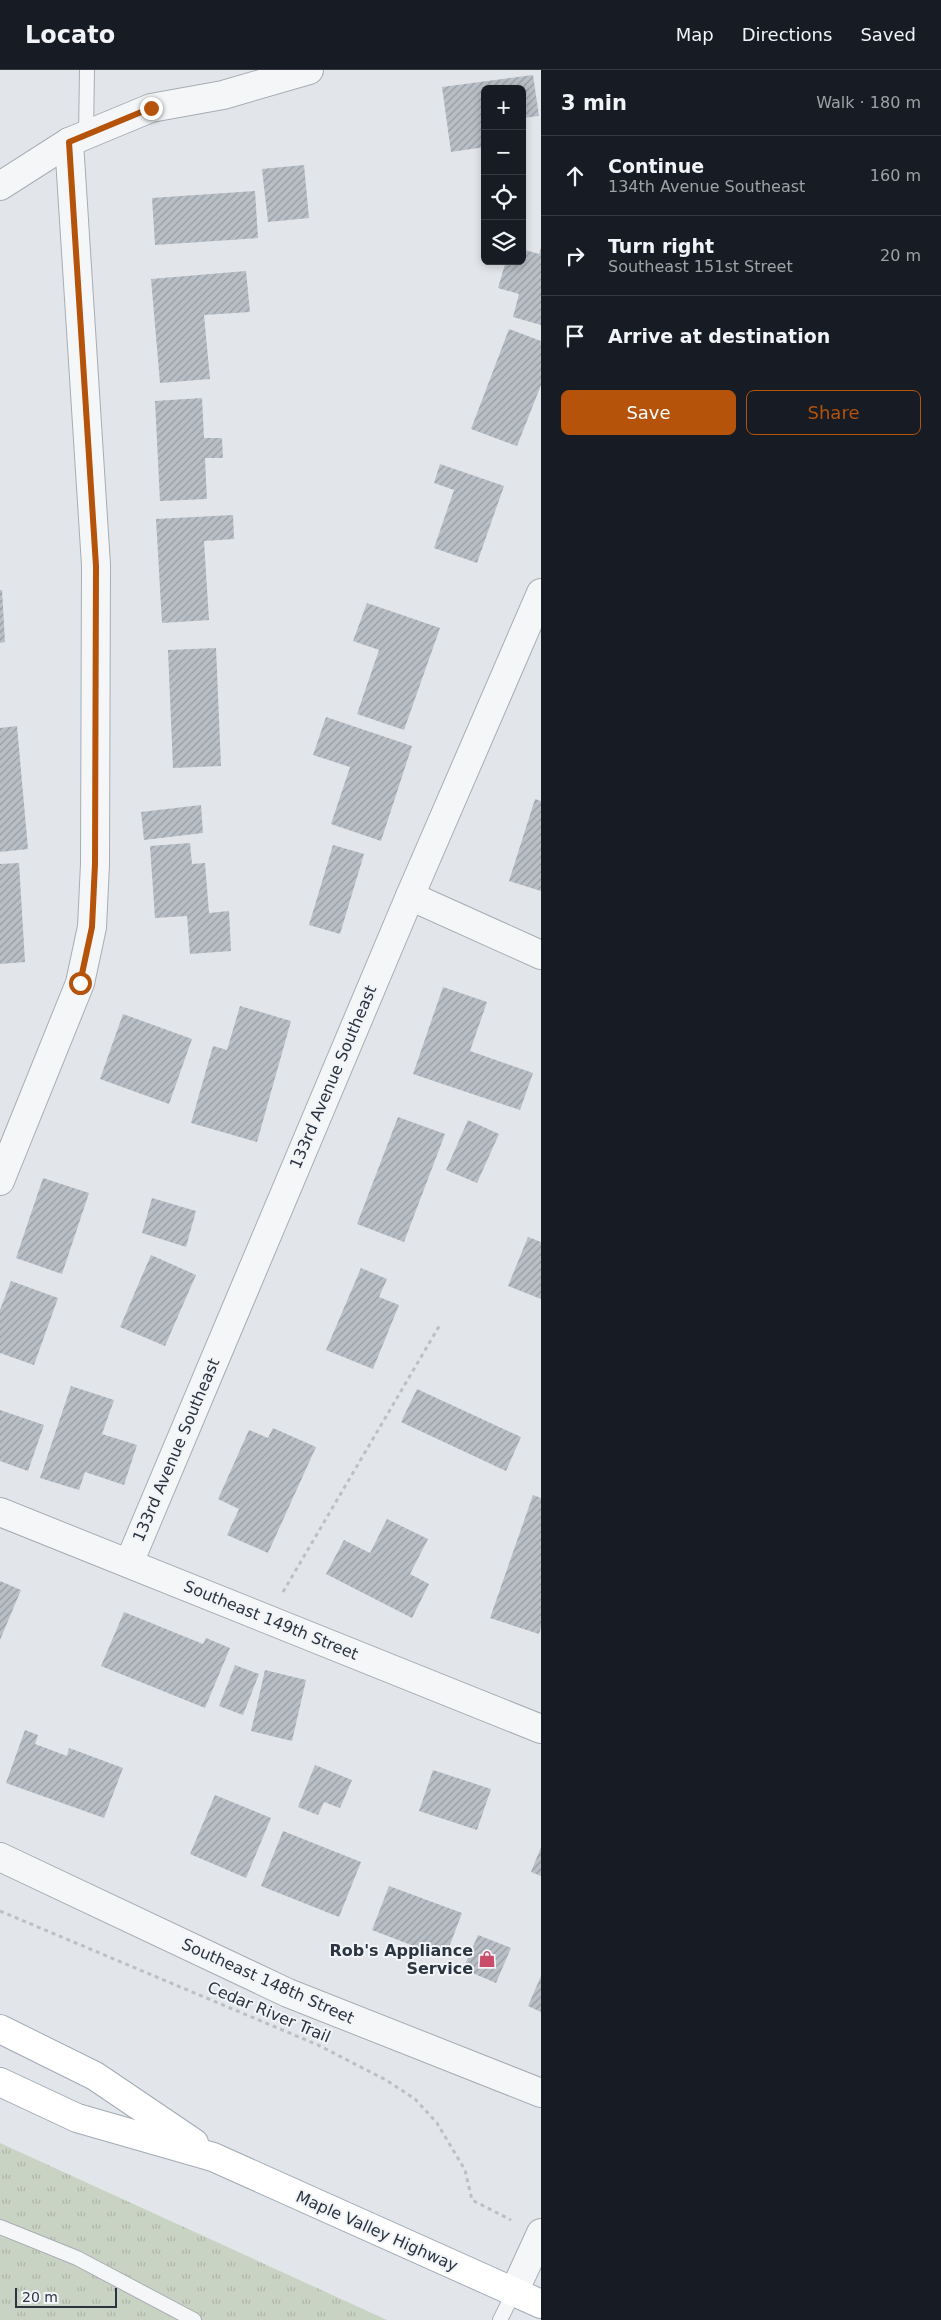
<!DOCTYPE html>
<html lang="en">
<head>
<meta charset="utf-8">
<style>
  :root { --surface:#171b24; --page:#242831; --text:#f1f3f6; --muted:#9ea1a6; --line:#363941; --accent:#b45309 }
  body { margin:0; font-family:"DejaVu Sans",sans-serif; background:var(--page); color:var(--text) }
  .controls { position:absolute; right:15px; top:15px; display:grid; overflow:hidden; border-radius:8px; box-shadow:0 2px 8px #0003 }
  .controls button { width:45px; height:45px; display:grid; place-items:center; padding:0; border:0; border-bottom:1px solid var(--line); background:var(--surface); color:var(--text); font:25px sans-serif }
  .scale { position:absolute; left:15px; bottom:12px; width:102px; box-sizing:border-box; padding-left:5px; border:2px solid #2b3541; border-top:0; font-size:14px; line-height:18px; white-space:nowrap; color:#2b3541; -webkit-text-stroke:4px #f2f4f7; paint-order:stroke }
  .stop { position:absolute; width:15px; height:15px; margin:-11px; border:4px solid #b45309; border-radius:50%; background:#fff }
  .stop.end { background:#b45309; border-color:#fff; box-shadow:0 1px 5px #0008 }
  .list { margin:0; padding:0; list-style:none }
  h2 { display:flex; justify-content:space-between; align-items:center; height:65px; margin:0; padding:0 20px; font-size:21px }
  h2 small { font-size:16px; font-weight:400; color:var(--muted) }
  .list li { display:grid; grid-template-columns:32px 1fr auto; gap:15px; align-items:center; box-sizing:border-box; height:80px; padding:0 20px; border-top:1px solid var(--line) }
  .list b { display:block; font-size:19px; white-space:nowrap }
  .list p { margin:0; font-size:16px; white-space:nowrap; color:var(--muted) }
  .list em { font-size:16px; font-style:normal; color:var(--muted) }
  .actions { display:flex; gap:10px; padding:15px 20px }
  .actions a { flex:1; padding:11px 0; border:1px solid var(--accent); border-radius:8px; text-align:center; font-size:18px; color:var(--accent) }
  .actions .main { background:var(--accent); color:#fff }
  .icon { flex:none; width:28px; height:28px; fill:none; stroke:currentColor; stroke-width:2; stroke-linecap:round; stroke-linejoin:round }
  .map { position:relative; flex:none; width:541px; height:2250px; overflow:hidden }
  header { display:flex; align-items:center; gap:30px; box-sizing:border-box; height:70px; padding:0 25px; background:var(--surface); border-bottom:1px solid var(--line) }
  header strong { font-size:24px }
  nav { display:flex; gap:28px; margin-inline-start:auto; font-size:18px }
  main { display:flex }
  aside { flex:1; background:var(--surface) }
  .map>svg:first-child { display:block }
  .grass { fill:url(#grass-tufts) }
  .building { fill:url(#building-hatch) }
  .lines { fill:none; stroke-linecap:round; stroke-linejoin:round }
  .lane-casing { stroke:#a7adb4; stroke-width:16 }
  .street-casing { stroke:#a7adb4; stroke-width:30 }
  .primary-casing { stroke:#a2abb5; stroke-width:30 }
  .path { stroke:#bcc0c5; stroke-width:3; stroke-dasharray:4 4; stroke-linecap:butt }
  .lane { stroke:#f5f6f8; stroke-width:14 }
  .street { stroke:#f5f6f8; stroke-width:28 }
  .primary { stroke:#fff; stroke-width:28 }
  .route { stroke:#b45309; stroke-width:6 }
  .labels { text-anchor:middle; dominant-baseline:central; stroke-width:4; stroke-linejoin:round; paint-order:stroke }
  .street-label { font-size:16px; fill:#2b3541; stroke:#f2f4f7 }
  .poi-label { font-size:16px; font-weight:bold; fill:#2b3541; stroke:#f2f4f7; text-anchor:end }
</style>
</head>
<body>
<header>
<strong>Locato</strong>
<nav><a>Map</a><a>Directions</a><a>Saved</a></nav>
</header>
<main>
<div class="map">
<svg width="541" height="2250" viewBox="0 0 541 2250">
  <defs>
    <pattern id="grass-tufts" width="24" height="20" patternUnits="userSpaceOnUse" patternTransform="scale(1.25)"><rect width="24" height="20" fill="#c9d3c3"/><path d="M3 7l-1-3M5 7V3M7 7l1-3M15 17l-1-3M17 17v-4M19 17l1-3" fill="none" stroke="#adb6a9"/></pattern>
    <pattern id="building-hatch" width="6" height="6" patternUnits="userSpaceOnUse" patternTransform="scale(1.25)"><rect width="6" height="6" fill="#b9bfc6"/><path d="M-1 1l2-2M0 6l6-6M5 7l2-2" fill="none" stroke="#979ca2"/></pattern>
  </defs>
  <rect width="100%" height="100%" fill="#e2e6ea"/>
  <!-- grass -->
  <path class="grass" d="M 0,2073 L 387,2250 L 0,2250 Z"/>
  <!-- building -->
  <g class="building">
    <path d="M 533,5 L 539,46 L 522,48 L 522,19 L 485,19 L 485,77 L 451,82 L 442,17 Z"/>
    <path d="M 304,95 L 309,148 L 268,152 L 262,99 Z"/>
    <path d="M 255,121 L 258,168 L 155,175 L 152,128 Z"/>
    <path d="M 541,178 L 541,255 L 513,247 L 519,224 L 498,218 L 506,191 L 522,191 L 522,179 L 539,184 Z"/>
    <path d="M 246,201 L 250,242 L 204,245 L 210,309 L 160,313 L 151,209 Z"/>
    <path d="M 509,259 L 541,271 L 541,315 L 517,376 L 471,359 Z"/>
    <path d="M 202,328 L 204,368 L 222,368 L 223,388 L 205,388 L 207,429 L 160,431 L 155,331 Z"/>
    <path d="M 440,394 L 504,416 L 477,493 L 434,478 L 454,420 L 434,413 Z"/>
    <path d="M 233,445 L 234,469 L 204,471 L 209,550 L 162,553 L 156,449 Z"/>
    <path d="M 0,520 L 2,520 L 5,572 L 0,573 Z"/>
    <path d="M 367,533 L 440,558 L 404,660 L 357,644 L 379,580 L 353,571 Z"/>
    <path d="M 216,578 L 221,696 L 173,698 L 168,580 Z"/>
    <path d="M 326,647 L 412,676 L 381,771 L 331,754 L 350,697 L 313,685 Z"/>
    <path d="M 17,656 L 28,779 L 0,782 L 0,658 Z"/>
    <path d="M 535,729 L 541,731 L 541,821 L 509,811 Z"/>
    <path d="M 201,735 L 203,763 L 144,770 L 141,742 Z"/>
    <path d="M 190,773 L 192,794 L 205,793 L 209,843 L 229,841 L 231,881 L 190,884 L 187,846 L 155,848 L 150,776 Z"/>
    <path d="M 333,775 L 364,784 L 340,864 L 309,855 Z"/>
    <path d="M 19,793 L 25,892 L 0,894 L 0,794 Z"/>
    <path d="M 443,917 L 487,932 L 470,981 L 533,1003 L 520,1040 L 413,1004 Z"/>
    <path d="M 240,936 L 291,951 L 257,1072 L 191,1053 L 213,976 L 227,980 Z"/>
    <path d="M 123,944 L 192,969 L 169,1034 L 100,1009 Z"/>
    <path d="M 398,1047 L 445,1064 L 404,1172 L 357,1154 Z"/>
    <path d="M 468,1050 L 499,1064 L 477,1113 L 446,1100 Z"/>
    <path d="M 43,1108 L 89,1123 L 62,1204 L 16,1188 Z"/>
    <path d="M 152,1128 L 196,1141 L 186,1177 L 142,1163 Z"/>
    <path d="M 528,1167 L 541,1172 L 541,1229 L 508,1216 Z"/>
    <path d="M 151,1185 L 196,1205 L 165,1276 L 120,1257 Z"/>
    <path d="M 361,1198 L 387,1209 L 379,1227 L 399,1235 L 373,1299 L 326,1280 Z"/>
    <path d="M 11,1211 L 58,1228 L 34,1295 L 0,1283 L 0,1240 Z"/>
    <path d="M 71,1316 L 114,1330 L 102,1364 L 137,1375 L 124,1415 L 85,1402 L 79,1420 L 40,1408 Z"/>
    <path d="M 417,1319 L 521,1367 L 506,1401 L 401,1352 Z"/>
    <path d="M 0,1340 L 44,1355 L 28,1401 L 0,1391 Z"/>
    <path d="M 273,1358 L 316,1377 L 268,1483 L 227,1465 L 239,1439 L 218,1429 L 249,1360 L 268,1368 Z"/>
    <path d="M 533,1425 L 541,1428 L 541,1557 L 539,1564 L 490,1548 Z"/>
    <path d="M 387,1449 L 428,1469 L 410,1504 L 429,1514 L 412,1548 L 326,1504 L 344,1470 L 370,1483 Z"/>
    <path d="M 0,1511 L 21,1520 L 0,1570 Z"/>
    <path d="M 124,1542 L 203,1574 L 206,1568 L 230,1578 L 205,1638 L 101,1596 Z"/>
    <path d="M 235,1595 L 259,1604 L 243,1645 L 219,1636 Z"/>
    <path d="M 265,1600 L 306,1610 L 292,1671 L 251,1661 Z"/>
    <path d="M 25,1660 L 38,1665 L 35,1674 L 67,1686 L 69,1678 L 123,1698 L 104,1748 L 6,1713 Z"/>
    <path d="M 315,1695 L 352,1710 L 340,1738 L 324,1732 L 318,1745 L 298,1737 Z"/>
    <path d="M 433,1700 L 491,1719 L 477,1760 L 419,1741 Z"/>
    <path d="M 215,1725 L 271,1748 L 246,1808 L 190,1784 Z"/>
    <path d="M 283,1761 L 361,1792 L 339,1847 L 261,1816 Z"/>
    <path d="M 541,1777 L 541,1806 L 531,1802 Z"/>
    <path d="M 389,1816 L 462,1843 L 445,1888 L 372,1860 Z"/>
    <path d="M 478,1865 L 511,1878 L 496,1913 L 463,1899 Z"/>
    <path d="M 541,1906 L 541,1942 L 528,1936 Z"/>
  </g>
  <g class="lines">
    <!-- lane casing -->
    <g class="lane-casing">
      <g id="lane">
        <path d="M 86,65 L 87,0"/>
        <path d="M 0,2157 L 77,2188 L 194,2250"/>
        <path d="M 500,2250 L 514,2222"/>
      </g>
    </g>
    <!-- street casing -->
    <g class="street-casing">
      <g id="street">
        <path d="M 0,116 L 69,72 L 151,38 L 223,25 L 309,0"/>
        <path d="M 410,826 L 541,885"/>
        <path d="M 0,1111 L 80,913 L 92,857 L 95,794 L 96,495 L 69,72"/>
        <path d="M 0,1442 L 541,1659"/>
        <path d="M 129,1493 L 410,826 L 541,523"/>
        <path d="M 0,1787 L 288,1923 L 541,2023"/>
        <path d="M 514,2222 L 541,2163"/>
      </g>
    </g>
    <!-- primary casing -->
    <g class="primary-casing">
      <g id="primary">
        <path d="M 0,1959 L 95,2006 L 194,2073"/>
        <path d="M 0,2012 L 77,2048 L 213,2087 L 541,2234"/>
      </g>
    </g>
    <!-- path -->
    <g class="path">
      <path d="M 283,1522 L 441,1253"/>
      <path d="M 0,1841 L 318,1975 L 386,2010 L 415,2029 L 437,2053 L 465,2100 L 472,2130 L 511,2150"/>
    </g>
    <!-- lane -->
    <use href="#lane" class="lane"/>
    <!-- street -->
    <use href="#street" class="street"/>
    <!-- primary -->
    <use href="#primary" class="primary"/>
  </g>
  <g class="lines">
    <!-- route -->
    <path class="route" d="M 80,913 L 92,857 L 95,794 L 96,496 L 69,72 L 151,38"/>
  </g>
  <!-- icons -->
  <defs>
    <g id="shop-bare" transform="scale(1.35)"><path d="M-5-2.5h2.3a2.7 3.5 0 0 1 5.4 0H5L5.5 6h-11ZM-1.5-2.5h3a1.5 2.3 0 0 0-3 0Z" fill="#c94d6b" stroke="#f2f4f7" stroke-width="2.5" paint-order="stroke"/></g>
  </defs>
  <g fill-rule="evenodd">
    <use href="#shop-bare" x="487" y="1889"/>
  </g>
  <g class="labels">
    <!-- street labels -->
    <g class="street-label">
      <text transform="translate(333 1007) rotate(-67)">133rd Avenue Southeast</text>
      <text transform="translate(176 1380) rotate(-67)">133rd Avenue Southeast</text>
      <text transform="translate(271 1550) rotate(22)">Southeast 149th Street</text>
      <text transform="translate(268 1911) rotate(24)">Southeast 148th Street</text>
      <text transform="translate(269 1942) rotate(23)">Cedar River Trail</text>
      <text transform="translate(377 2161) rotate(24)">Maple Valley Highway</text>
    </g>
    <!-- poi labels -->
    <g class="poi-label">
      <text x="473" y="1880">Rob's Appliance<tspan x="473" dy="18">Service</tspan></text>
    </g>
  </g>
</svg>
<div class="controls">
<button>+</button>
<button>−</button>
<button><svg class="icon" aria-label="locate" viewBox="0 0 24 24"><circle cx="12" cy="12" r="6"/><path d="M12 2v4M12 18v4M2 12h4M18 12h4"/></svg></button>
<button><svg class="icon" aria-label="layers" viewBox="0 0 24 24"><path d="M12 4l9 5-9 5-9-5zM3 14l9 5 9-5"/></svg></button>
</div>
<div class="scale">20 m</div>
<div class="stop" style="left:80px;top:913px"></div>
<div class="stop end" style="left:151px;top:38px"></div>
</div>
<aside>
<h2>3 min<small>Walk · 180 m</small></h2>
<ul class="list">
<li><svg class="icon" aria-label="ahead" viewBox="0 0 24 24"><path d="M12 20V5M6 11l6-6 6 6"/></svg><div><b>Continue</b><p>134th Avenue Southeast</p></div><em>160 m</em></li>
<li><svg class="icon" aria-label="right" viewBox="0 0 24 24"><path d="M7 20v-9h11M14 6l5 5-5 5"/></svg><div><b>Turn right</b><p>Southeast 151st Street</p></div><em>20 m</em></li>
<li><svg class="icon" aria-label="arrive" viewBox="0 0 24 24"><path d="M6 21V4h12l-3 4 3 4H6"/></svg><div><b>Arrive at destination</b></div></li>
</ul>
<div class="actions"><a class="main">Save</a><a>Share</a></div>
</aside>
</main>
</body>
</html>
